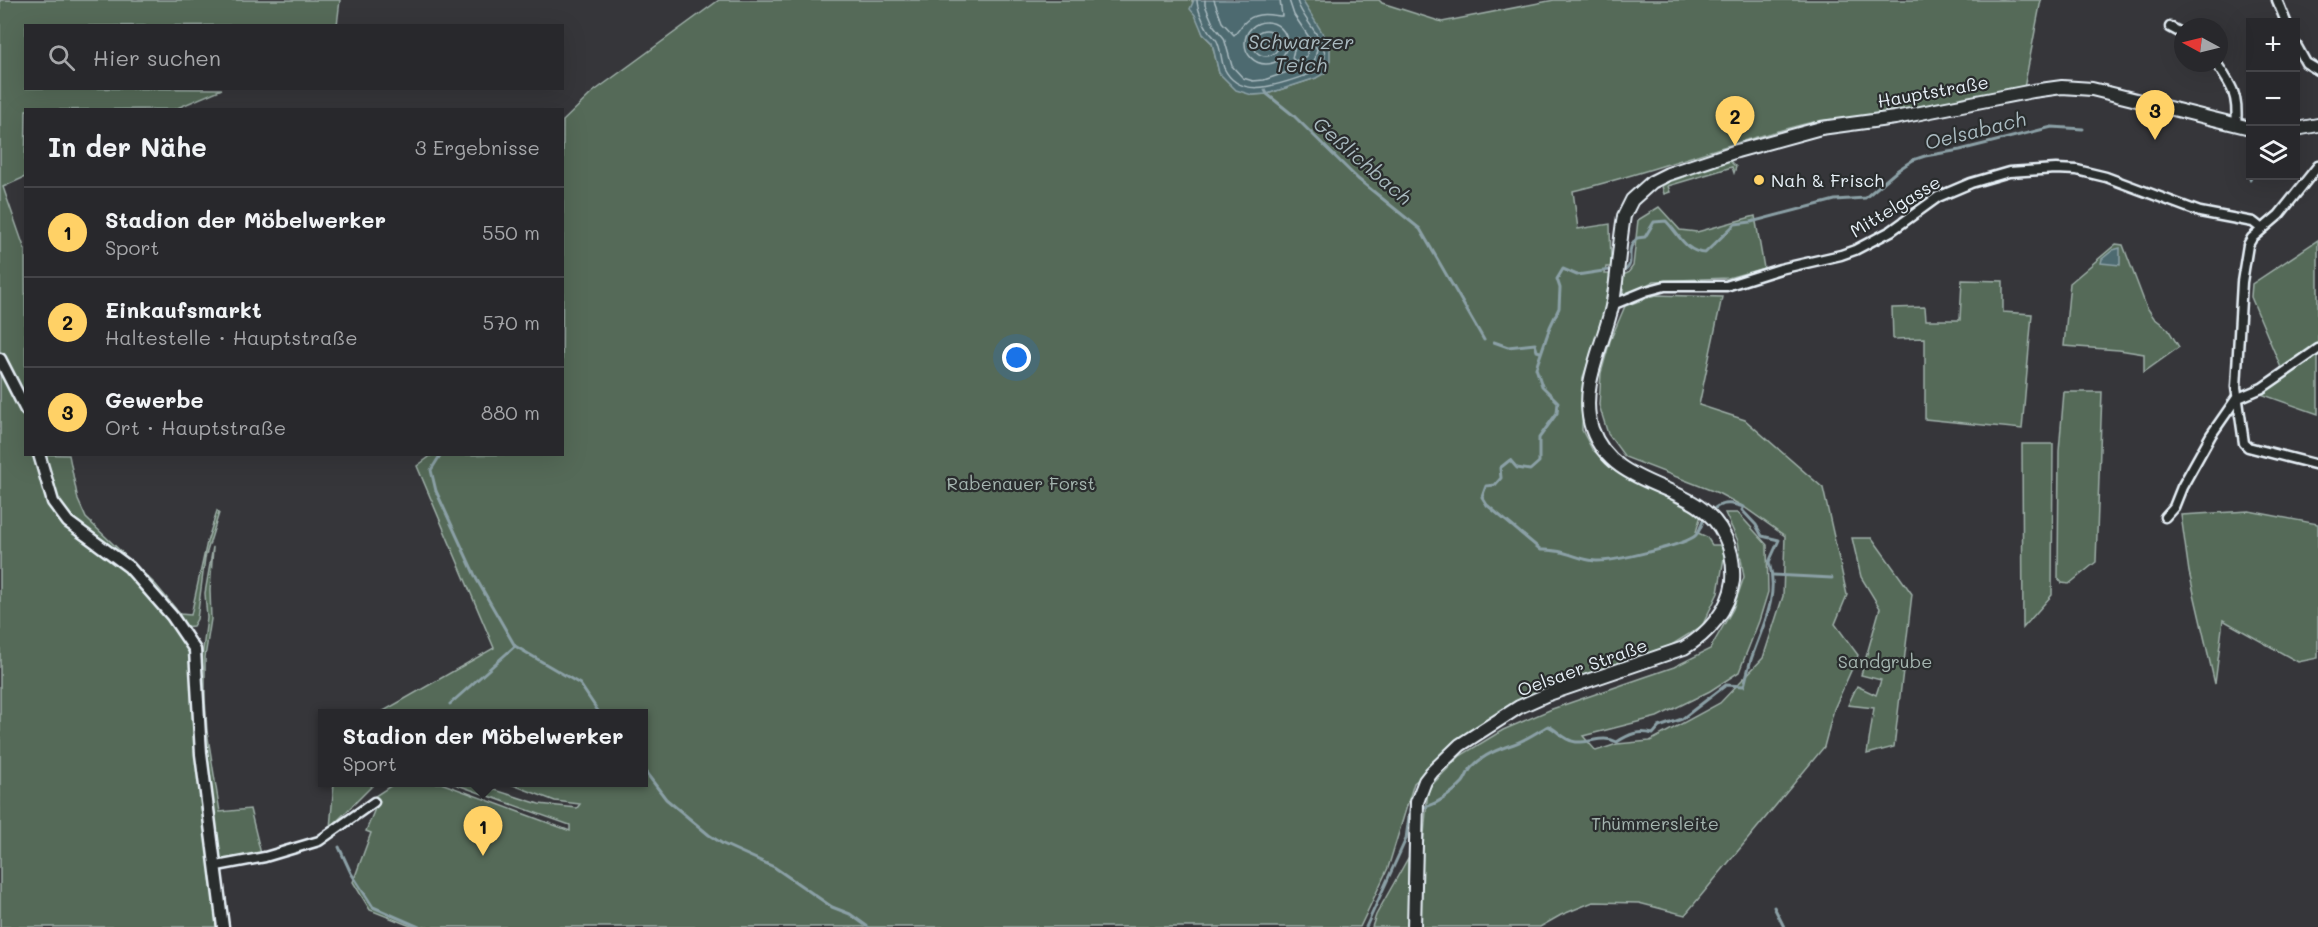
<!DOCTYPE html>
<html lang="de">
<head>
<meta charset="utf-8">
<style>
  :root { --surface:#28282c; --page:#303034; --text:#f1f3f6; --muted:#a5a6a9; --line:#444448; --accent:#ffd166 }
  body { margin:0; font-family:Mali,sans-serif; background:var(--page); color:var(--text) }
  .controls { position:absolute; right:18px; top:18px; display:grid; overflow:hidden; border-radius:0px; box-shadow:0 6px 24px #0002 }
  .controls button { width:54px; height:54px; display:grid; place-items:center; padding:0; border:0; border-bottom:2px solid var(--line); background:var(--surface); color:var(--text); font:30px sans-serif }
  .compass { position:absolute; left:2174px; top:18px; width:54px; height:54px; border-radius:50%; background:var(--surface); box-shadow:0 6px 24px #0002; rotate:277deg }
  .you { position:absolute; left:1017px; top:358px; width:21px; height:21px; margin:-15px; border:4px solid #fff; border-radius:50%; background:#1a73e8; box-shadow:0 0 0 9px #1a73e833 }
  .badge { display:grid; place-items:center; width:39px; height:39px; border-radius:50%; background:var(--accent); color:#111; font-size:20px; font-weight:700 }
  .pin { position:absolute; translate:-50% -50px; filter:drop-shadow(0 2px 3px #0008) }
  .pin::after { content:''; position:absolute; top:32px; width:21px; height:18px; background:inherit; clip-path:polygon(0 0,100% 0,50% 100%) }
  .popup { position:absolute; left:318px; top:709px; width:330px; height:78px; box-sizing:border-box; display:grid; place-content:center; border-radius:0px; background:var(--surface); filter:drop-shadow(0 2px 4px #0005); font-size:20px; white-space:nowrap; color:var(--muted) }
  .popup b { font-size:22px; color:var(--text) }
  .popup::after { content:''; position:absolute; left:50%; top:100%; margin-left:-12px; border:12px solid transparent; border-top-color:var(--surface) }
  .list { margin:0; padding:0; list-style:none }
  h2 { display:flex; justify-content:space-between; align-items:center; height:78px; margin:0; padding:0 24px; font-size:26px }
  h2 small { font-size:20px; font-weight:400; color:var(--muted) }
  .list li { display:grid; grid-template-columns:39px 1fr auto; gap:18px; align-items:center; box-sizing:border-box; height:90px; padding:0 24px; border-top:2px solid var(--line) }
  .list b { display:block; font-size:22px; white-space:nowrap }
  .list p { margin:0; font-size:20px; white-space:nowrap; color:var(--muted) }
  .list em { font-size:20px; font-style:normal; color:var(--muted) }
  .icon { flex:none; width:33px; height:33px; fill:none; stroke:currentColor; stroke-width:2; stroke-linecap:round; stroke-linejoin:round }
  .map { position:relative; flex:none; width:2318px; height:927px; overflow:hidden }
  .search { position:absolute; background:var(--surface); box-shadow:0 6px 24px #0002; left:24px; top:24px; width:540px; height:66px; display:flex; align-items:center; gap:15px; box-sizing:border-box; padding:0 21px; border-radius:0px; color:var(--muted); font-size:22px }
  .panel { position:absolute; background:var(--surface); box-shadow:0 6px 24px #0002; left:24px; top:108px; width:540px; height:348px; border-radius:0px }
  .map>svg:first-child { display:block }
  .green { fill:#546b58; stroke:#9eaea8; stroke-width:1.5 }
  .water { fill:#4d6a6f; stroke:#8ba0a6; stroke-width:1.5 }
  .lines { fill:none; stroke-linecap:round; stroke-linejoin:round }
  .shore { stroke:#aabbc1; stroke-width:1.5 }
  .stream { stroke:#8ba0a6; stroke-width:3 }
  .minor-casing { stroke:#e8f1f8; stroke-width:13 }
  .tertiary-casing { stroke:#e8f1f8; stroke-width:15 }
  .secondary-casing { stroke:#e8f1f8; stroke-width:16 }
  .minor { stroke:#2a2d2e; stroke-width:8 }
  .tertiary { stroke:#2a2d2e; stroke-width:10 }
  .secondary { stroke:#2a2d2e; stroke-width:12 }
  .poi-dot { fill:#ffd166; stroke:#2a2d2e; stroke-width:2 }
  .labels { text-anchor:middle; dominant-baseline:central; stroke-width:4.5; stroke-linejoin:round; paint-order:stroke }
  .street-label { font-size:18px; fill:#e8f1f8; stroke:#2a2d2e }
  .poi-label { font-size:18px; fill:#e8f1f8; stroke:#2a2d2e; text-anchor:start }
  .park-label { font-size:18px; fill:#a5b5b0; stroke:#2a2d2e }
  .water-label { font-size:20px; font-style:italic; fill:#aabbc1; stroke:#2a2d2e }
</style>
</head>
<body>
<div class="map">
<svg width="2318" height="927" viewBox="0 0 2318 927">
  <rect width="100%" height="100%" fill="#36363a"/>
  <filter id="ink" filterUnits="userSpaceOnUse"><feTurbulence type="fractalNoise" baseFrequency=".0167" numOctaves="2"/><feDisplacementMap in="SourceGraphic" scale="12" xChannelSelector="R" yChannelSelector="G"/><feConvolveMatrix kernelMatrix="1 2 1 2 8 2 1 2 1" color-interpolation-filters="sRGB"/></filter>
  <g filter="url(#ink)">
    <!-- green -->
    <g class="green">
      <path d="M 0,0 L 340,0 L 337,25 L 26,26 L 26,88 L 222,89 L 175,109 L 26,110 L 25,177 L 3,187 L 25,250 L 26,454 L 69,455 L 78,500 L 86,518 L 156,585 L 180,614 L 191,615 L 207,542 L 217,511 L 219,513 L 205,558 L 197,619 L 193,626 L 184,627 L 195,650 L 210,814 L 214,811 L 202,707 L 201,665 L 207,618 L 205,593 L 213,547 L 210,590 L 211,619 L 205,657 L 205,699 L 207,731 L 220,812 L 250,809 L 261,854 L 224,863 L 219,860 L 215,814 L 210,815 L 220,927 L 0,927 Z"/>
      <path d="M 719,0 L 1194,0 L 1192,1 L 1203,34 L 1212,43 L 1219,73 L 1252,95 L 1267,94 L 1316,78 L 1307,10 L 1302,0 L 1379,0 L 1382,3 L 1442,22 L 1554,0 L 2041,0 L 2024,88 C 1979,97 1935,108 1890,115 C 1863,119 1836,117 1809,123 C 1729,142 1653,172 1573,191 L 1578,229 L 1610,224 L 1611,267 L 1606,267 L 1605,274 L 1610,274 L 1602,325 L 1583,377 L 1582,430 L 1592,449 L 1620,474 L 1701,515 L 1696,532 L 1707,537 L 1712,545 L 1719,545 L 1725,552 L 1718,593 L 1702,626 L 1657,654 L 1527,697 L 1468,736 L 1414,783 L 1388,868 L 1360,927 L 413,927 L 370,910 L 353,882 L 371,833 L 366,831 L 376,806 L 372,798 L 395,783 L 441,783 L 570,831 L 570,825 L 452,783 L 486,783 L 485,786 L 492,789 L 539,804 L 577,808 L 580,804 L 555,801 L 508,783 L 644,782 L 644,714 L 380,713 L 494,648 L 417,466 L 432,455 L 562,454 L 563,121 L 593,92 Z"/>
      <path d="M 1730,161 L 1736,167 L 1734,173 L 1732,167 L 1668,186 L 1670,192 L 1664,194 L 1662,186 L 1669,182 Z"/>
      <path d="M 1659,207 L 1680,230 L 1697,232 L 1755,216 L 1764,268 L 1728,278 L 1654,281 L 1623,298 L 1623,275 L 1628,273 L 1633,266 L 1638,220 Z"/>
      <path d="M 2318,240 L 2318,346 L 2314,349 L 2318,355 L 2318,414 L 2261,394 L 2282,370 L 2251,297 L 2252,284 Z"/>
      <path d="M 2116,244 L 2123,245 L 2146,306 L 2154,318 L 2168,329 L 2179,347 L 2144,372 L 2144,354 L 2119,350 L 2064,346 L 2070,283 Z"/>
      <path d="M 1962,280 L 2003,281 L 2003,312 L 2032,314 L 2022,429 L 1925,419 L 1925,338 L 1893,339 L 1892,308 L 1925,307 L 1926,320 L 1960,320 Z"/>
      <path d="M 1656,295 L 1722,297 L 1699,405 L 1745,420 L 1823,488 L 1847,595 L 1835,624 L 1858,655 L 1834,709 L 1824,747 L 1685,915 L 1639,903 L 1593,902 L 1561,915 L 1540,927 L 1420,927 L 1418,903 L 1428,789 L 1460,756 L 1503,730 L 1552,709 L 1674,667 L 1710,649 L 1733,609 L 1744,577 L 1738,541 L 1725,513 L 1738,513 L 1767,545 L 1768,592 L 1759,621 L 1739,672 L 1710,691 L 1657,717 L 1583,736 L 1596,751 L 1617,744 L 1650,741 L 1720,703 L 1763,658 L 1783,596 L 1785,536 L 1744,507 L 1718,493 L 1625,457 L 1608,434 L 1599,405 L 1601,373 L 1610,341 L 1625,306 Z"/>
      <path d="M 2064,392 L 2102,392 L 2096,562 L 2069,584 L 2062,583 L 2058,578 L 2059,451 Z"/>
      <path d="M 2022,444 L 2053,444 L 2052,595 L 2023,628 Z"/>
      <path d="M 2249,511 L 2318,524 L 2318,658 L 2298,662 L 2223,620 L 2215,684 L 2189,572 L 2181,515 Z"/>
      <path d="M 1852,538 L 1872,538 L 1912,594 L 1894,747 L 1867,754 L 1874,708 L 1848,705 L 1857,686 L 1876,695 L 1881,680 L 1861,675 L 1880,608 L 1861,577 Z"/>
      <path d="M 334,783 L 375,783 L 330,828 Z"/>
      <path d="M 1408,858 L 1408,927 L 1372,927 L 1376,915 Z"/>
    </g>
    <!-- water -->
    <g class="water">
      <path d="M 1194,0 L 1302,0 L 1330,45 L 1330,61 L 1325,73 L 1316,78 L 1267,94 L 1252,95 L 1236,90 L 1219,73 L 1212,43 L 1203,34 L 1195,15 L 1190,9 Z"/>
      <path d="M 2120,248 L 2120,265 L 2101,263 L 2102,259 L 2113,250 Z"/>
    </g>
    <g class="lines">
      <!-- shore -->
      <g class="shore">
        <path d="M 1197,0 C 1197,8 1203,22 1208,30 C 1210,34 1215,37 1217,41 C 1221,49 1221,60 1224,68 C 1241,104 1286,81 1313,73 C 1346,54 1300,21 1297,0"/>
        <path d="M 1205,0 L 1205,5 L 1214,26 L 1224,38 L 1232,66 L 1243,78 L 1253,81 L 1264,80 L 1314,63 L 1317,49 L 1294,15 L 1289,0"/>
        <path d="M 1214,0 L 1222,22 L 1234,35 C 1238,32 1240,27 1244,23 C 1255,11 1269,15 1282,16 L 1280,0"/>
        <circle cx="1266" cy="43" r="21"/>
        <circle cx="1266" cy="43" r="13"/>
        <path d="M 1297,38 C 1303,39 1308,50 1307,56 L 1295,61 L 1292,58 Z"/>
      </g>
      <!-- stream -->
      <g class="stream">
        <path d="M 1265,90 L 1267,94 L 1293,115 L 1358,179 L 1420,229 L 1484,340"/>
        <path d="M 2250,179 L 2251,176"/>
        <path d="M 1610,270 L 1577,275 L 1563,269 L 1557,279 L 1560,288 L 1559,308 L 1550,327 L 1536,368 L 1542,386 L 1558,402 L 1557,413 L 1539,438 L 1539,462 L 1530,470 L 1517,468 L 1510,460 L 1500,468 L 1501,478 L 1495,485 L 1486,486 L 1482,497 L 1487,505 L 1541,550 C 1566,549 1577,560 1596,561 C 1611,562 1687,545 1696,535 C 1700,531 1702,524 1704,518"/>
        <path d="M 1624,271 C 1634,265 1628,257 1631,247 C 1632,244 1635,241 1637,238 L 1645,237 L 1654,222 L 1666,221 C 1678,233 1685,252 1705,253 L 1735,224 L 1751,222 L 1835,200 L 1865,198 L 1898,170 L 1913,160 L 1925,156 L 1960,150 L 2052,127 L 2083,129"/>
        <path d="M 1494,342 L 1508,347 L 1535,344 L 1537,351 L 1540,352"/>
        <path d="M 441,454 L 431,470 L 436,491 L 477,580 L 515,646 L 580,684 L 600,714"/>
        <path d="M 1773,575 L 1832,578"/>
        <path d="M 450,704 L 515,646"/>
        <path d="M 644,770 L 666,799 L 709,835 L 723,844 L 774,867 L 832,907 L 850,914 L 868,927"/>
        <path d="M 1420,808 C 1435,806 1453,793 1463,782 C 1467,777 1468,770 1473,766 C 1485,754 1499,749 1514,744 C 1526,740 1537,732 1548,726 C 1558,730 1564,741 1576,742 C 1591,743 1603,735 1617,742 C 1629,734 1639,730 1653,734 L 1659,727 L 1682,719 L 1726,685 L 1744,686 C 1747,675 1749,664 1753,654 C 1764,623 1779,595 1769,562 L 1779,540 L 1762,536 L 1756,525 L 1742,510 L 1744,507 C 1734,504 1724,501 1715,508"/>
        <path d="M 339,847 L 351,873 L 373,907 L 419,927"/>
        <path d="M 1774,907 L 1784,927"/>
        <path d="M 1366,927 L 1406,839 L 1410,809 L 1413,809"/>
      </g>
      <!-- minor casing -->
      <g class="minor-casing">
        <g id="minor">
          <path d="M 2277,0 L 2286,22"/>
          <path d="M 2170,27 L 2183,34"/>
          <path d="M 2296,45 L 2306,63 L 2318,70"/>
          <path d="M 2216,63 C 2232,86 2239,96 2236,125"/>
          <path d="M 2318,166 L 2279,215 L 2252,238 L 2248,245 L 2242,282 L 2236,387 L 2244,443 L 2248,447 L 2318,465"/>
          <path d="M 1612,305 L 1646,291 L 1665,286 L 1726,286 L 1780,269 L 1841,255 L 1855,250 L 1891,231 L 1938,197 L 1971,183 L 2009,172 L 2056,169 L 2077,170 L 2106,177 L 2200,212 L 2253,222 L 2262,229"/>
          <path d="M 2165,517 L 2174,507 L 2182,487 L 2211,435 L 2236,399 L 2262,388 L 2318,349"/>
          <path d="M 217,866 L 265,857 L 319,841 L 374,802"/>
        </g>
      </g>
      <!-- tertiary casing -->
      <g class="tertiary-casing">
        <g id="tertiary">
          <path d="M 0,359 L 26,410"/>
          <path d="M 39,454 L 53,502 L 68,522 L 129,567 L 172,616 L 195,650 L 201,754 L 223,927"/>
        </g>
      </g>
      <!-- secondary casing -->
      <g class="secondary-casing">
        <g id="secondary">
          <path d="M 2296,129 L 2318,125"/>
          <path d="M 1414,927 L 1417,802 L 1425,781 L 1432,772 L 1460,745 L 1519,707 L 1546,695 L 1684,648 C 1708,634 1729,610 1733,581 C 1734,565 1732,551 1725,537 C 1699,479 1615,494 1592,429 C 1578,387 1605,343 1613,302 C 1618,274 1619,245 1624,216 L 1632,200 L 1652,182 L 1668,174 L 1737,151 L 1821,128 L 1895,118 L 2033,91 L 2062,87 L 2092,89 L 2250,128"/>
        </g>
      </g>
      <!-- minor -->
      <use href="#minor" class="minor"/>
      <!-- tertiary -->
      <use href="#tertiary" class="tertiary"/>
      <!-- secondary -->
      <use href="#secondary" class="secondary"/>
    </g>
  </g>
  <!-- markers -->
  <circle class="poi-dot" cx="1759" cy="180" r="6"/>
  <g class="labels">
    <!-- street labels -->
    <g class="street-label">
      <text transform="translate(1933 91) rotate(-10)">Hauptstraße</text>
      <text transform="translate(1895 206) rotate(-31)">Mittelgasse</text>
      <text transform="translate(1582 667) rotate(-20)">Oelsaer Straße</text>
    </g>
    <!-- poi labels -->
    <g class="poi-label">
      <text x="1771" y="180">Nah &amp; Frisch</text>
    </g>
    <!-- park labels -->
    <g class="park-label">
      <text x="1021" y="483">Rabenauer Forst</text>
      <text x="1885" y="661">Sandgrube</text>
      <text x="1655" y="823">Thümmersleite</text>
    </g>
    <!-- water labels -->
    <g class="water-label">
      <text x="1301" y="41">Schwarzer<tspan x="1301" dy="23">Teich</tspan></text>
      <text transform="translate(1975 130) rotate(-14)">Oelsabach</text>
      <text transform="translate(1363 160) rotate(41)">Geßlichbach</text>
    </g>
  </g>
</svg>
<div class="controls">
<button>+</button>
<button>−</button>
<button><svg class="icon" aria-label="layers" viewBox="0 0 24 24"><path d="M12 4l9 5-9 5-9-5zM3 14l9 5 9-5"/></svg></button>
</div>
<svg class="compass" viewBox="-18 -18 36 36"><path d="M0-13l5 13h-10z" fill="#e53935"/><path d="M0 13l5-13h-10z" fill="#a5a6a9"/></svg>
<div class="you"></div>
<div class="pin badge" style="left:483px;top:856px">1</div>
<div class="popup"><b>Stadion der Möbelwerker</b>Sport</div>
<div class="pin badge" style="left:1735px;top:146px">2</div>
<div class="pin badge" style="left:2155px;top:140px">3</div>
<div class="search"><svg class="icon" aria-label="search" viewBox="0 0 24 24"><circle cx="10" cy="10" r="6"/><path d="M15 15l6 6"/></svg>Hier suchen</div>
<section class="panel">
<h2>In der Nähe<small>3 Ergebnisse</small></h2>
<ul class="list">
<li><span class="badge">1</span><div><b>Stadion der Möbelwerker</b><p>Sport</p></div><em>550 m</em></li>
<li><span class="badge">2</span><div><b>Einkaufsmarkt</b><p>Haltestelle · Hauptstraße</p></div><em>570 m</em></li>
<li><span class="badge">3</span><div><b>Gewerbe</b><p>Ort · Hauptstraße</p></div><em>880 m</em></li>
</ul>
</section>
</div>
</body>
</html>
